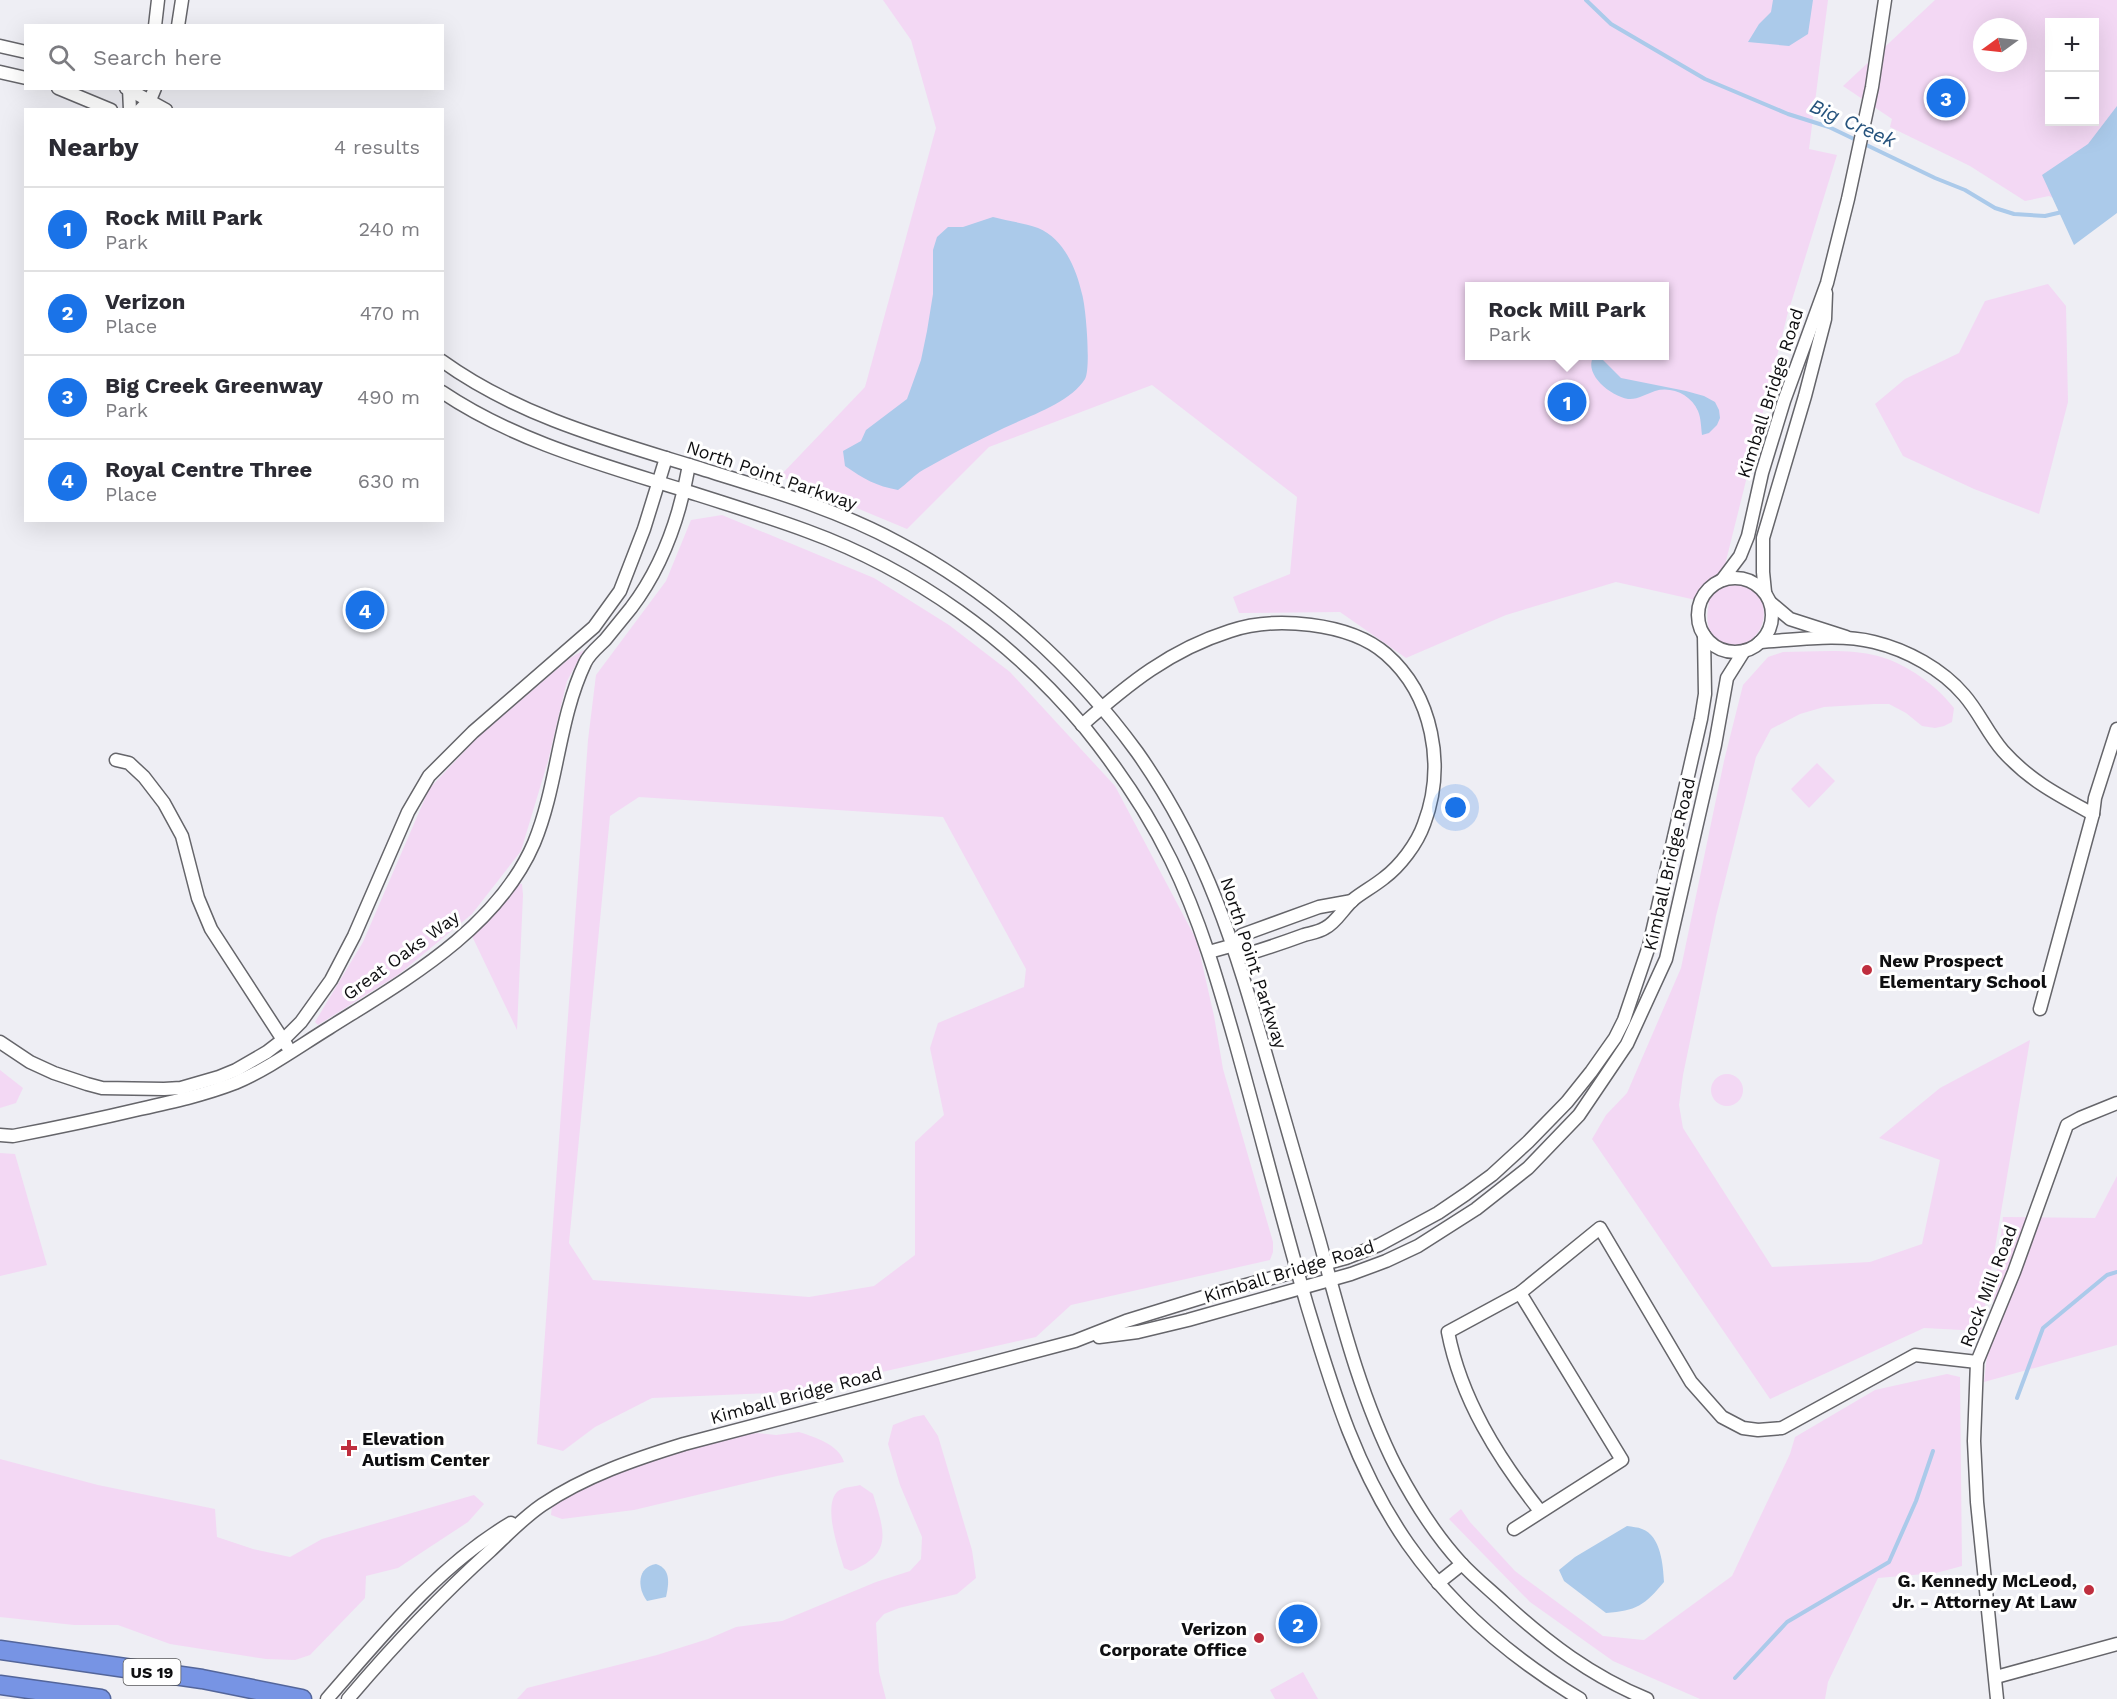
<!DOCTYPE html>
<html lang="en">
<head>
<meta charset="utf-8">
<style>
  :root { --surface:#fff; --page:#f7f7f7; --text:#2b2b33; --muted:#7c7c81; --line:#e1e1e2; --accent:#1a73e8 }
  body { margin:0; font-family:"Work Sans",sans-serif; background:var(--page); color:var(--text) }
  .controls { position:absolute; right:18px; top:18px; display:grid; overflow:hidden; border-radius:0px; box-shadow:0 6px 24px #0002 }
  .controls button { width:54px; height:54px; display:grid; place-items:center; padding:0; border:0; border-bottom:2px solid var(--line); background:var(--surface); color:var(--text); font:30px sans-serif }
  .compass { position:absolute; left:1973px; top:18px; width:54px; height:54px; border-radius:50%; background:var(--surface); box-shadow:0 6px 24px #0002; rotate:255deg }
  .you { position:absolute; left:1456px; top:808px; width:21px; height:21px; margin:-15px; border:4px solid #fff; border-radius:50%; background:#1a73e8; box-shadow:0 0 0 9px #1a73e833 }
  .badge { display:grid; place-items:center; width:39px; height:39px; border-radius:50%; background:var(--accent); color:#fff; font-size:20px; font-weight:700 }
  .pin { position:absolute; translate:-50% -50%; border:3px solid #fff; box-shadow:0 2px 6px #0006 }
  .popup { position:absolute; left:1465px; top:282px; width:204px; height:78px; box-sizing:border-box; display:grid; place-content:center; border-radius:0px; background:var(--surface); filter:drop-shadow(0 2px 4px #0005); font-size:20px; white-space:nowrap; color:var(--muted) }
  .popup b { font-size:22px; color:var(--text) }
  .popup::after { content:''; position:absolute; left:50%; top:100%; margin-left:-12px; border:12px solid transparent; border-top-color:var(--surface) }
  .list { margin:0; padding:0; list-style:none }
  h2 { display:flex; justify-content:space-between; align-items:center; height:78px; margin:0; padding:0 24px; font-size:26px }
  h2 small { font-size:20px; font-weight:400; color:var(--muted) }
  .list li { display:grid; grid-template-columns:39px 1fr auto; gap:18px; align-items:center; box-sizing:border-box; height:84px; padding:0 24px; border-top:2px solid var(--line) }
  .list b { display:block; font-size:22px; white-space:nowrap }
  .list p { margin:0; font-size:20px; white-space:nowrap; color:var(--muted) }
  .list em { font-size:20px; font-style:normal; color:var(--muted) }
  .icon { flex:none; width:33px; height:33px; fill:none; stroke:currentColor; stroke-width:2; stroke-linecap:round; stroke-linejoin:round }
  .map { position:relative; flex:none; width:2117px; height:1699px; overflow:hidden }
  .search { position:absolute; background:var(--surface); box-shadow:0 6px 24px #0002; left:24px; top:24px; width:420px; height:66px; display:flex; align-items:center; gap:15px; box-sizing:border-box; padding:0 21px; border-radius:0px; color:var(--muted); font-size:22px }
  .panel { position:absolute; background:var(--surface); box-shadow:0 6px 24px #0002; left:24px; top:108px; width:420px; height:414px; border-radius:0px }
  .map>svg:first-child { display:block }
  .green { fill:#f3d8f4; fill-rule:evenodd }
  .water { fill:#abcaea }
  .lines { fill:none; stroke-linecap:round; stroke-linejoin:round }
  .stream { stroke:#abcaea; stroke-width:4 }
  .minor-casing { stroke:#65656a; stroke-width:15 }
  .highway-casing { stroke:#53659a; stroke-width:21 }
  .minor { stroke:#fff; stroke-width:12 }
  .highway { stroke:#7794e4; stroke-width:18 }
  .poi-dot { fill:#bf2e3e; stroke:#fff; stroke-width:2 }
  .labels { text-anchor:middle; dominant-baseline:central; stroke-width:6; stroke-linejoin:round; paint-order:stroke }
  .shield { fill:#fff; stroke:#575758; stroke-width:1.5 }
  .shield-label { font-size:16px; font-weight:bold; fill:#0f0f11 }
  .street-label { font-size:18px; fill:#0f0f11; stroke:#fff }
  .poi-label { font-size:18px; font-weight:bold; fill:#0f0f11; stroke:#fff; text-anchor:start }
  .water-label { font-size:20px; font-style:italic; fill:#26537d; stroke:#fff }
</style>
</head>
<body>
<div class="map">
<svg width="2117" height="1699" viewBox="0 0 2117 1699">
  <rect width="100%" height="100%" fill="#eeeef4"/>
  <!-- green -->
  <g class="green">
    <path d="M 883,0 L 1828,0 L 1809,149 L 1837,155 L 1787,316 L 1719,589 C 1728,583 1742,576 1753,584 C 1759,588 1761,597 1763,604 C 1773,655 1695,665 1709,603 L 1616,582 L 1506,615 L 1406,658 L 1340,612 L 1239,613 L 1233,597 L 1290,574 L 1297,497 L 1152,385 L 989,447 L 907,529 L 780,476 L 865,387 L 936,128 L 911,40 ZM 1470,286 L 1664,286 L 1664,356 L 1470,356 Z"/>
    <path d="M 1935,0 L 2117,0 L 2117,147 L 2064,203 L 2049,196 L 2025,201 L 1970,166 L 1890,127 L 1892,119 L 1843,86 ZM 2050,22 L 2094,22 L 2094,122 L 2050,122 ZM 1982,27 L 2018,27 L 2018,63 L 1982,63 Z"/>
    <path d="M 2048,284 L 2066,306 L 2068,402 L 2039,514 L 1974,489 L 1903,456 L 1875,404 L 1905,379 L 1959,353 L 1985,301 Z"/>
    <path d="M 722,515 L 874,578 L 949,625 L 1010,672 L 1115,786 L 1197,941 L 1214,1016 L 1223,1069 L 1273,1242 L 1273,1252 L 1270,1260 L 1071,1305 L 1036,1337 L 794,1392 L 652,1398 L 595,1427 L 563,1451 L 537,1444 L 588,740 L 596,675 L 666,581 L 691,520 ZM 639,797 L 943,817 L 1026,969 L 1024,987 L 938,1023 L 930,1048 L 944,1115 L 915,1142 L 915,1255 L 874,1286 L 809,1297 L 593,1280 L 569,1243 L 610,816 Z"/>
    <path d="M 584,650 L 567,681 L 548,761 L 521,851 L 472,914 L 398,975 L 318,1025 L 315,1022 L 363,942 L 429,789 L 479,736 L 570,658 Z"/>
    <path d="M 1783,652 C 1813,652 1848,648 1878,656 C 1907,664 1936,685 1954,708 L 1952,722 L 1944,726 L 1935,728 L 1922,726 L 1906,713 L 1889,704 L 1874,704 L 1824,707 L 1800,714 L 1771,729 L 1756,757 L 1716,916 L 1683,1075 L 1679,1105 L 1683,1128 L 1772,1267 L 1870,1262 L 1922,1244 L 1940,1160 L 1879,1138 L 1940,1088 L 2030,1040 L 1981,1331 L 1924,1328 L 1770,1399 L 1592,1139 L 1606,1115 L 1627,1093 L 1681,968 L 1724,761 L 1743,685 L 1768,657 Z"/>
    <path d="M 1817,763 L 1835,781 L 1809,808 L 1791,789 Z"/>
    <path d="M 516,883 L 522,884 L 523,895 L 517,1030 L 471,934 Z"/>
    <path d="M 0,1070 L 23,1088 L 16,1103 L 0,1108 Z"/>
    <circle cx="1727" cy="1090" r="16"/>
    <path d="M 0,1153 L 15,1154 L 47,1265 L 0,1276 Z"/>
    <path d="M 2117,1176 L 2117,1345 L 1984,1382 L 2003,1217 L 2095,1218 Z"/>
    <path d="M 1947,1374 L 1960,1377 L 1962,1566 L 1936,1573 L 1878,1578 L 1828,1682 L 1825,1699 L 1700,1699 L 1613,1661 L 1530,1602 L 1449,1519 L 1461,1509 L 1470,1522 L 1515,1571 L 1603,1636 L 1644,1640 L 1732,1576 L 1790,1454 L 1795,1437 L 1875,1390 Z"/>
    <path d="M 924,1415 L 938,1436 L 972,1550 L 976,1578 L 957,1594 L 899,1608 L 884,1614 L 876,1623 L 879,1672 L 886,1699 L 517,1699 L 527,1688 L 657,1655 L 708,1639 L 736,1627 L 782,1621 L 876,1582 L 910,1571 L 921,1559 L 922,1537 L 900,1485 L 888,1444 L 893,1425 L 914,1417 Z"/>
    <path d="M 799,1432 C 815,1437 839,1445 844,1462 L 777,1476 L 634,1510 L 562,1519 L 551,1515 L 552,1506 L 596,1480 L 662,1454 L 727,1438 L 757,1433 L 776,1435 Z"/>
    <path d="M 0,1459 L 98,1485 L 215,1509 L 217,1537 L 253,1549 L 290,1557 L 322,1539 L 474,1495 L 484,1504 L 468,1522 L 398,1568 L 366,1576 L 365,1598 L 310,1655 L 295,1660 L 266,1659 L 170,1644 L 118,1625 L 74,1625 L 0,1617 Z"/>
    <path d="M 860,1485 L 873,1494 C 884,1530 894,1554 851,1571 L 844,1568 C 839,1551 822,1505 838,1491 C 843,1487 853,1487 860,1485 Z"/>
    <path d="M 1303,1672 L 1318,1699 L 1275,1699 L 1270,1690 Z"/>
  </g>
  <!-- water -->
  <g class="water">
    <path d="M 1773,0 L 1813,0 L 1808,34 L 1789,46 L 1748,42 L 1759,24 L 1771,12 Z"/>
    <path d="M 2117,106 L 2117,213 L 2074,245 L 2042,175 L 2088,144 Z"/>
    <path d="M 993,217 C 1008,221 1024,223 1038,228 C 1064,239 1076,268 1082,294 C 1086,307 1091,369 1085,379 C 1070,403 1029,416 1004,428 C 977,441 949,455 923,470 C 914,475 907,484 898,490 C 876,486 864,479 845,466 L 843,451 L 861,441 L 866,430 L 907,399 L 921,360 L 927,331 L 933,294 L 933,250 L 937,237 L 948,227 L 963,227 Z"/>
    <path d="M 1593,357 L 1600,357 L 1621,378 L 1686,391 L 1704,396 L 1715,402 L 1719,410 L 1720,418 L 1717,425 L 1709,433 L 1702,435 C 1701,427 1701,418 1698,411 C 1691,395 1672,386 1655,391 C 1646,394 1637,400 1628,399 C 1611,396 1584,375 1593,357 Z"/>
    <path d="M 1627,1526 C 1632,1527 1638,1527 1642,1529 C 1661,1536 1663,1565 1664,1582 C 1645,1605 1636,1611 1606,1613 L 1564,1581 L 1559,1570 L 1575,1557 Z"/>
    <path d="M 656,1564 C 671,1569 669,1583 666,1597 L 647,1601 C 637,1588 637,1567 656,1564 Z"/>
  </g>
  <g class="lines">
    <!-- stream -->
    <g class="stream">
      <path d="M 1586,0 L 1611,24 L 1705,79 L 1788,114 L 1829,127 L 1935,178 L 1965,190 L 1995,208 L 2014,214 L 2045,216 L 2062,212"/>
      <path d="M 2017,1398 L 2043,1328 L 2107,1275 L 2117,1272"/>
      <path d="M 1735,1678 L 1787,1622 L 1889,1562 L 1916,1501 L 1933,1451"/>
    </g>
    <!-- minor casing -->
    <g class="minor-casing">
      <g id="minor">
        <path d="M 155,26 L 158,0"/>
        <path d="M 178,26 L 182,0"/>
        <path d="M 0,46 L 26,52"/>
        <path d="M 0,72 L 26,78"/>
        <path d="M 58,88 L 111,110"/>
        <path d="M 126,88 L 166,110"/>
        <path d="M 129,88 L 130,110"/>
        <path d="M 140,110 L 150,100 L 155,88"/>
        <path d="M 442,361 C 524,420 623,444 718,474 C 780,493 842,512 899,543 C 992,592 1075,667 1137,752 C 1207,851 1235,947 1268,1062 C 1285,1121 1302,1180 1319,1239 C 1340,1315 1360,1396 1396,1467 C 1414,1501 1435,1535 1461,1563 C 1474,1577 1490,1590 1504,1603 C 1548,1643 1591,1676 1647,1699"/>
        <path d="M 442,392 C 515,441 600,464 683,490 C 724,503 766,516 807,531 C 914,570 1012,640 1085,728 C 1118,769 1148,813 1171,860 C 1200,919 1218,982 1236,1045 C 1260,1131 1282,1219 1307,1305 C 1333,1391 1356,1469 1408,1544 C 1453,1608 1513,1659 1580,1699"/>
        <circle cx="1735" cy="615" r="37"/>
        <path d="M 1722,580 L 1740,556 L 1748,536 L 1762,473 L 1784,401 L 1827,283 L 1848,199 L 1872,87 L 1885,0"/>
        <path d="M 1765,592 L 1763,572 L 1763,538 L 1805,396 L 1825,319 L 1826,293"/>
        <path d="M 1771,603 L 1790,619 L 1846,637"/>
        <path d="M 1760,642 C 1797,640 1838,633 1874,642 C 1907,650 1942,669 1964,695 C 1979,712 1988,734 2003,751 C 2030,781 2058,795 2093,814"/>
        <path d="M 1082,725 C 1128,684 1170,650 1230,631 C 1274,616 1349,622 1386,654 C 1433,695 1446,766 1424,824 C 1417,844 1400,866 1384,878 C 1374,886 1363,892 1354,899 C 1344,907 1337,922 1325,928 C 1319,932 1311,933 1304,935 C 1285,942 1267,948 1248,954 L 1234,945"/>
        <path d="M 116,760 L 129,763 L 144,777 L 164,803 L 182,836 L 198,898 L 211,929 L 287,1046"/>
        <path d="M 1209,952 L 1234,945 L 1242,935 L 1319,907 L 1352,901"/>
        <path d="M 2040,1009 L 2093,814 L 2095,798 L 2117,729"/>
        <path d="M 0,1042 L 30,1062 L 54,1073 L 87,1084 L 102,1088 L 164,1089 L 181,1088 L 219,1077 L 236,1070 L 267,1052 L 284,1039 L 301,1022 L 331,980 L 354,936 L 408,812 L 429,776 L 473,732 L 594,627 L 620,591 L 644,529 L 666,458"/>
        <path d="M 0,1135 L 13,1136 C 55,1128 98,1119 140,1109 C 172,1102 204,1095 235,1083 C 268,1069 298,1047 329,1028 C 405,980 497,929 534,843 C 558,785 558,720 585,663 C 589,654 598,647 605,640 C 614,629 623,618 631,608 C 663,566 680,516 689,465"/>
        <path d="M 1099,1337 L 1138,1332 L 1188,1320 L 1351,1274 L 1386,1261 L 1418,1246 L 1476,1209 L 1528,1168 L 1579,1115 L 1627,1044 L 1666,959 L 1715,745 L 1727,678 L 1744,651"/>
        <path d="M 1540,1511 C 1498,1458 1461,1399 1448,1332 L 1520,1293 L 1600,1228 L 1691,1382 L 1722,1417 L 1743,1428 L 1758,1430 L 1782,1428 L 1915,1355 L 1977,1362"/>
        <path d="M 1514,1529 L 1622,1460 L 1520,1293"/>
        <path d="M 1438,1583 L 1462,1564"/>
        <path d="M 1996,1677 L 2117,1644"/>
        <path d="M 327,1699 C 382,1636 438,1566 511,1523"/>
        <path d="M 348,1699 C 393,1646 439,1597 490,1551 C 507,1535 523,1518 542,1505 C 585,1476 635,1459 684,1444 L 1075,1341 L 1126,1321 L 1220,1292 L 1346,1258 L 1379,1245 L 1438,1213 L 1466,1194 L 1492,1175 L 1528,1142 L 1567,1102 L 1591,1072 L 1615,1038 L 1624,1020 L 1649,946 L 1701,719 L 1705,694 L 1704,635"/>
        <path d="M 1997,1699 L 1977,1502 L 1974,1441 L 1977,1362 L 2014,1272 L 2067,1125 L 2080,1118 L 2117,1103"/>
      </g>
    </g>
    <!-- highway casing -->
    <g class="highway-casing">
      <g id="highway">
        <path d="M 0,1650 L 202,1679 L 302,1699"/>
        <path d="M 0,1685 L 101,1699"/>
      </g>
    </g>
    <!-- minor -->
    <use href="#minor" class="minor"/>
    <!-- highway -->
    <use href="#highway" class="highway"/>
  </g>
  <!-- markers -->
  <g class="poi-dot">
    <circle cx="1867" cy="970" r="6"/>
    <path d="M346 1439h6v6h6v6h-6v6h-6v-6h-6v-6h6z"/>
    <circle cx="2089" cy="1590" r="6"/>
    <circle cx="1259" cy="1638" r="6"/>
  </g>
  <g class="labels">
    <!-- shield labels -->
    <rect class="shield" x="123.5" y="1659" width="57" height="26" rx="4.5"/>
    <g class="shield-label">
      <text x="152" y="1672">US 19</text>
    </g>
    <!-- street labels -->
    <g class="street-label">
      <text transform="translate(1770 393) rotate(-72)">Kimball Bridge Road</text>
      <text transform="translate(772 475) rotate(19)">North Point Parkway</text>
      <text transform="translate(1669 864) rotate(-77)">Kimball Bridge Road</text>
      <text transform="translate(401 955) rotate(-36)">Great Oaks Way</text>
      <text transform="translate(1254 963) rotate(72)">North Point Parkway</text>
      <text transform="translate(1289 1271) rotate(-17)">Kimball Bridge Road</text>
      <text transform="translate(1988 1286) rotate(-69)">Rock Mill Road</text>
      <text transform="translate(796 1395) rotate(-15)">Kimball Bridge Road</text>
    </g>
    <!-- poi labels -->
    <g class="poi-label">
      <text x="1879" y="960">New Prospect<tspan x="1879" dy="21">Elementary School</tspan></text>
      <text x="362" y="1438">Elevation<tspan x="362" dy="21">Autism Center</tspan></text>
      <text x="2077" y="1580" text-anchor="end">G. Kennedy McLeod,<tspan x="2077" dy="21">Jr. - Attorney At Law</tspan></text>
      <text x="1247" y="1628" text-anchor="end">Verizon<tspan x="1247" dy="21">Corporate Office</tspan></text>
    </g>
    <!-- water labels -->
    <g class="water-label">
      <text transform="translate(1853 123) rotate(24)">Big Creek</text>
    </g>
  </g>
</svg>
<div class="controls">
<button>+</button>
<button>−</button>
</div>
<svg class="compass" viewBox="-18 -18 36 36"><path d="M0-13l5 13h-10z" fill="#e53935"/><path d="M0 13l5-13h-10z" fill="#7c7c81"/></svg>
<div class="you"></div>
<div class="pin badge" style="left:1567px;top:402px">1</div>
<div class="popup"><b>Rock Mill Park</b>Park</div>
<div class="pin badge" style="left:1298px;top:1624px">2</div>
<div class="pin badge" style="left:1946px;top:98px">3</div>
<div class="pin badge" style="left:365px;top:610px">4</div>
<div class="search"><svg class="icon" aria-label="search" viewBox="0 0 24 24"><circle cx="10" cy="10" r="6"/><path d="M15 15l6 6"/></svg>Search here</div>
<section class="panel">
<h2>Nearby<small>4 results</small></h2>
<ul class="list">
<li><span class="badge">1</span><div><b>Rock Mill Park</b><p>Park</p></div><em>240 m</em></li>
<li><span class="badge">2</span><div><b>Verizon</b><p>Place</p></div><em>470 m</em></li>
<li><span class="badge">3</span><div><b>Big Creek Greenway</b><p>Park</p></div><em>490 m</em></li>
<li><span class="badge">4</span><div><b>Royal Centre Three</b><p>Place</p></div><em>630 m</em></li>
</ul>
</section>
</div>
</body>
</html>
